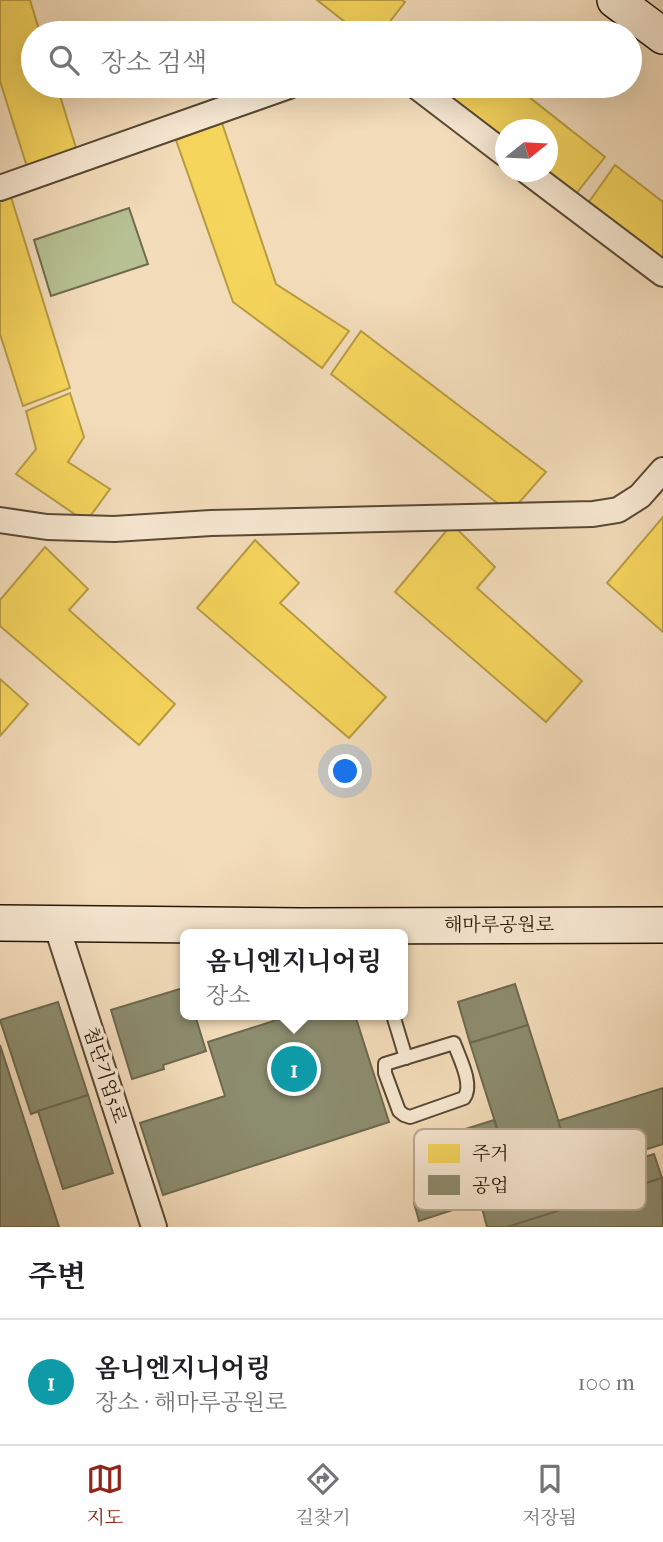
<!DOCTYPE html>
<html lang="ko">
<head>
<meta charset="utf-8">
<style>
  :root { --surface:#fff; --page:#f6f6f6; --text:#202124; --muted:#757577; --line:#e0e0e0; --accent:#8f2418 }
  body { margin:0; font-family:"IM FELL French Canon","Noto Serif KR",serif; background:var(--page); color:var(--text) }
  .compass { position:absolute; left:495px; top:119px; width:63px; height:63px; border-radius:50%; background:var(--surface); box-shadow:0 7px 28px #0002; rotate:72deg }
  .you { position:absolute; left:346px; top:772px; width:24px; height:24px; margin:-18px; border:5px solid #fff; border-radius:50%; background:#1a73e8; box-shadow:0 0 0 10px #1a73e833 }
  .badge { display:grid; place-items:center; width:46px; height:46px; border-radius:50%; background:var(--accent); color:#fff; font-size:23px; font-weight:700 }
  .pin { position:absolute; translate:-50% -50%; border:4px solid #fff; box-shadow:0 2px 7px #0006 }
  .popup { position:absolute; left:180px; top:929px; width:228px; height:91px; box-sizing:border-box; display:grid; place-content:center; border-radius:10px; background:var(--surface); filter:drop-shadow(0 2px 5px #0005); font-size:23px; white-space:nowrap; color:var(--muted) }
  .popup b { font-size:26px; color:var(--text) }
  .popup::after { content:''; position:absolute; left:50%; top:100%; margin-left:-14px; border:14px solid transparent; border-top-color:var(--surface) }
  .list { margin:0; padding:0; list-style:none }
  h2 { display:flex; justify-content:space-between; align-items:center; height:91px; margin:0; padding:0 28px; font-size:30px }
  h2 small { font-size:23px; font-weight:400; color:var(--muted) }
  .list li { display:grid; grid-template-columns:46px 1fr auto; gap:21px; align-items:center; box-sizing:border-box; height:126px; padding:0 28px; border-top:2px solid var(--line) }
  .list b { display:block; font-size:26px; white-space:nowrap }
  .list p { margin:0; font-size:23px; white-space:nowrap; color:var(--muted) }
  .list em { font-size:23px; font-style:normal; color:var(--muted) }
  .icon { flex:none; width:38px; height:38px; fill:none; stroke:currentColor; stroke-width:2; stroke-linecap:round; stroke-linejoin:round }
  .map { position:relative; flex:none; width:663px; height:1227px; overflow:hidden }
  .search { position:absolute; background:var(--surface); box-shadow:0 7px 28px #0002; left:21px; right:21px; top:21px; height:77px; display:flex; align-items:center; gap:18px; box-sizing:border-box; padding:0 24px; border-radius:38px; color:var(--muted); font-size:26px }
  .sheet { height:217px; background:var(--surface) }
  nav { display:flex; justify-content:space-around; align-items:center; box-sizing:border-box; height:98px; border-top:2px solid var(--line); background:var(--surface); font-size:19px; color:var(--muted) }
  nav a { display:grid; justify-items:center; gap:4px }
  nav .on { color:var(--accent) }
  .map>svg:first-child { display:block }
  .green { fill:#b7c193; stroke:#6e6c4e; stroke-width:2 }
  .homes { fill:#f6d55c; stroke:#b79c43; stroke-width:2 }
  .industry { fill:#8c8c6e; stroke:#6d694f; stroke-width:2 }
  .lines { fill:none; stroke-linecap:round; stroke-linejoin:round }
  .lane-casing { stroke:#584934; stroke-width:16 }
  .street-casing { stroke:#584934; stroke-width:28 }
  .secondary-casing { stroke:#251808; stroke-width:38 }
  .lane { stroke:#f7e8d2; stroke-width:12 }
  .street { stroke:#f7e8d2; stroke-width:24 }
  .secondary { stroke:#f7e8d2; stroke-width:35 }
  .labels { text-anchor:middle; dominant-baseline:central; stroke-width:7; stroke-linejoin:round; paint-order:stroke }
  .street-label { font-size:19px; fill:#251808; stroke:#f7e8d2 }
  .key { fill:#f7e8d2; stroke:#b8aa95; stroke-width:2 }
  .key-label { font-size:19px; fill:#251808 }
</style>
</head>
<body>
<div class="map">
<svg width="663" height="1227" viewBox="0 0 663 1227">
  <rect width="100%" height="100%" fill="#f3dcba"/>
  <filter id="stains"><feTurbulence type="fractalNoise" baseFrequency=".00286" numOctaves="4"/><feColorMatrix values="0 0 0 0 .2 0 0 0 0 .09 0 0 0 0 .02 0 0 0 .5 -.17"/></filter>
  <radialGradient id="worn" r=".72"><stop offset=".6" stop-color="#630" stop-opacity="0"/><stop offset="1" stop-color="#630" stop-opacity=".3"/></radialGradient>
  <!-- green -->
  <path class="green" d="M 129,208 L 148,264 L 51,296 L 34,240 Z"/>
  <!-- homes -->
  <g class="homes">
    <path d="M 0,0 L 30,0 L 40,33 L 33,33 L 33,86 L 57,86 L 77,151 L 27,167 L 0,81 Z"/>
    <path d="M 317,0 L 402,0 L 405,2 L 381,33 L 359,33 Z"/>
    <path d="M 431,86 L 515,86 L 605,157 L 572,199 L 548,172 L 548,130 L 505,130 L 505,145 Z"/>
    <path d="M 222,123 L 276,284 L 349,331 L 322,368 L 233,302 L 176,140 Z"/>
    <path d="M 615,165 L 663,202 L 663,270 L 584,209 Z"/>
    <path d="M 11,197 L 70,388 L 23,406 L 0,334 L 0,201 Z"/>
    <path d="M 361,331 L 546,472 L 510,513 L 331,374 Z"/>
    <path d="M 70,393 L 84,437 L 68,462 L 110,489 L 86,522 L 16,474 L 36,449 L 26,411 Z"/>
    <path d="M 663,517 L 663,632 L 607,583 Z"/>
    <path d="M 452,524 L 495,567 L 477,588 L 582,681 L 546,722 L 395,592 Z"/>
    <path d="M 255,540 L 299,583 L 280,603 L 386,697 L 349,738 L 197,608 Z"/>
    <path d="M 45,547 L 88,589 L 69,610 L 175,704 L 139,745 L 0,626 L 0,600 Z"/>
    <path d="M 0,679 L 28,704 L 0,736 Z"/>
  </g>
  <!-- industry -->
  <g class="industry">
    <path d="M 515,984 L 528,1025 L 470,1043 L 458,1002 Z"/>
    <path d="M 186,987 L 186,1015 L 195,1015 L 206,1051 L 163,1065 L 164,1069 L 132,1079 L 111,1010 Z"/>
    <path d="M 58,1002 L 88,1095 L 31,1114 L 0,1020 Z"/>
    <path d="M 292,1015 L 355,1015 L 389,1122 L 163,1195 L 140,1123 L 225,1096 L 208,1042 Z"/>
    <path d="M 528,1025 L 569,1154 L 511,1172 L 470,1043 Z"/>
    <path d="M 0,1045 L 59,1227 L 0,1227 Z"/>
    <path d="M 663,1088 L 663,1144 L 570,1174 L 564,1156 L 569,1154 L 558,1121 Z"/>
    <path d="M 88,1095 L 113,1173 L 63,1189 L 38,1111 Z"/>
    <path d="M 494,1120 L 511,1172 L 431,1197 L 415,1145 Z"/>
    <path d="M 654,1154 L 662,1178 L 507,1227 L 487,1227 L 482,1208 Z"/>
    <path d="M 564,1156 L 568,1170 L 473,1200 L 469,1186 Z"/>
    <path d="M 662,1178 L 663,1227 L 507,1227 Z"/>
    <path d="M 469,1186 L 474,1203 L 419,1221 L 414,1203 Z"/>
  </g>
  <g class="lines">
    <!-- lane casing -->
    <g class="lane-casing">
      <g id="lane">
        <path d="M 393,1015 L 406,1058"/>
        <path d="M 454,1043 C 459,1057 474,1085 464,1098 L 410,1117 L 404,1115 L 399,1111 L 385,1073 L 385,1064 Z"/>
      </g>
    </g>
    <!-- street casing -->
    <g class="street-casing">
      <g id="street">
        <path d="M 416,86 L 505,154"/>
        <path d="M 528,172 L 663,274"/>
        <path d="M 0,188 L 289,86"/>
        <path d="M 0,520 L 47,527 L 114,529 L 211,523 L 593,514 L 618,510 L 640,496 L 663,470"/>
        <path d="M 56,924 L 154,1227"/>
      </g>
    </g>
    <!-- secondary casing -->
    <g class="secondary-casing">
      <g id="secondary">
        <path d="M 615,0 L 663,36"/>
        <path d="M 0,923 L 300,926 L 663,925"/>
      </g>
    </g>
    <!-- lane -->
    <use href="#lane" class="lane"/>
    <!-- street -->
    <use href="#street" class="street"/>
    <!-- secondary -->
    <use href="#secondary" class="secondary"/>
  </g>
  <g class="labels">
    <!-- street labels -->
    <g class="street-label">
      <text x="499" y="925">해마루공원로</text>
      <text transform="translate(105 1075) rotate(72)">첨단기업5로</text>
    </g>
  </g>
  <!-- legend -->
  <rect x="414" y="1129" width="232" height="81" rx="10" class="key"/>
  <rect x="428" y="1144" width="32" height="19" fill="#f6d55c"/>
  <rect x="428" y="1175" width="32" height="20" fill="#8c8c6e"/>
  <g class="key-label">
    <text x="472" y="1160">주거</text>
    <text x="472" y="1192">공업</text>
  </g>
  <rect width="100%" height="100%" filter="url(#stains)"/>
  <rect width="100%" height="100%" fill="url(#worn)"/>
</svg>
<svg class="compass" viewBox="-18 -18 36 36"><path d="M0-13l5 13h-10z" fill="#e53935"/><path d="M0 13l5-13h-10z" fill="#757577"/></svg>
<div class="you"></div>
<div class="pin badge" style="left:294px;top:1069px;background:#0f9aa8">1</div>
<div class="popup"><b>옴니엔지니어링</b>장소</div>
<div class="search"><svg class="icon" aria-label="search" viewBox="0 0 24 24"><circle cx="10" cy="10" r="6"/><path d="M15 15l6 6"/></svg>장소 검색</div>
</div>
<section class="sheet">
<h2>주변<small></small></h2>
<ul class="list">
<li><span class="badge" style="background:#0f9aa8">1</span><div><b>옴니엔지니어링</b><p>장소 · 해마루공원로</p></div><em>100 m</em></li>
</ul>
</section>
<nav>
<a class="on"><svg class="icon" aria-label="map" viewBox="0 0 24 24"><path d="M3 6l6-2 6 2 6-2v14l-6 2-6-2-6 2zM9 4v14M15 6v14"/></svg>지도</a>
<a><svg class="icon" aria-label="directions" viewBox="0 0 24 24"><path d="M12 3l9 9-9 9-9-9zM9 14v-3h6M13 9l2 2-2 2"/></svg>길찾기</a>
<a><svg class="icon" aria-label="saved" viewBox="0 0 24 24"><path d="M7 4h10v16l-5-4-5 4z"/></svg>저장됨</a>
</nav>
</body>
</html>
